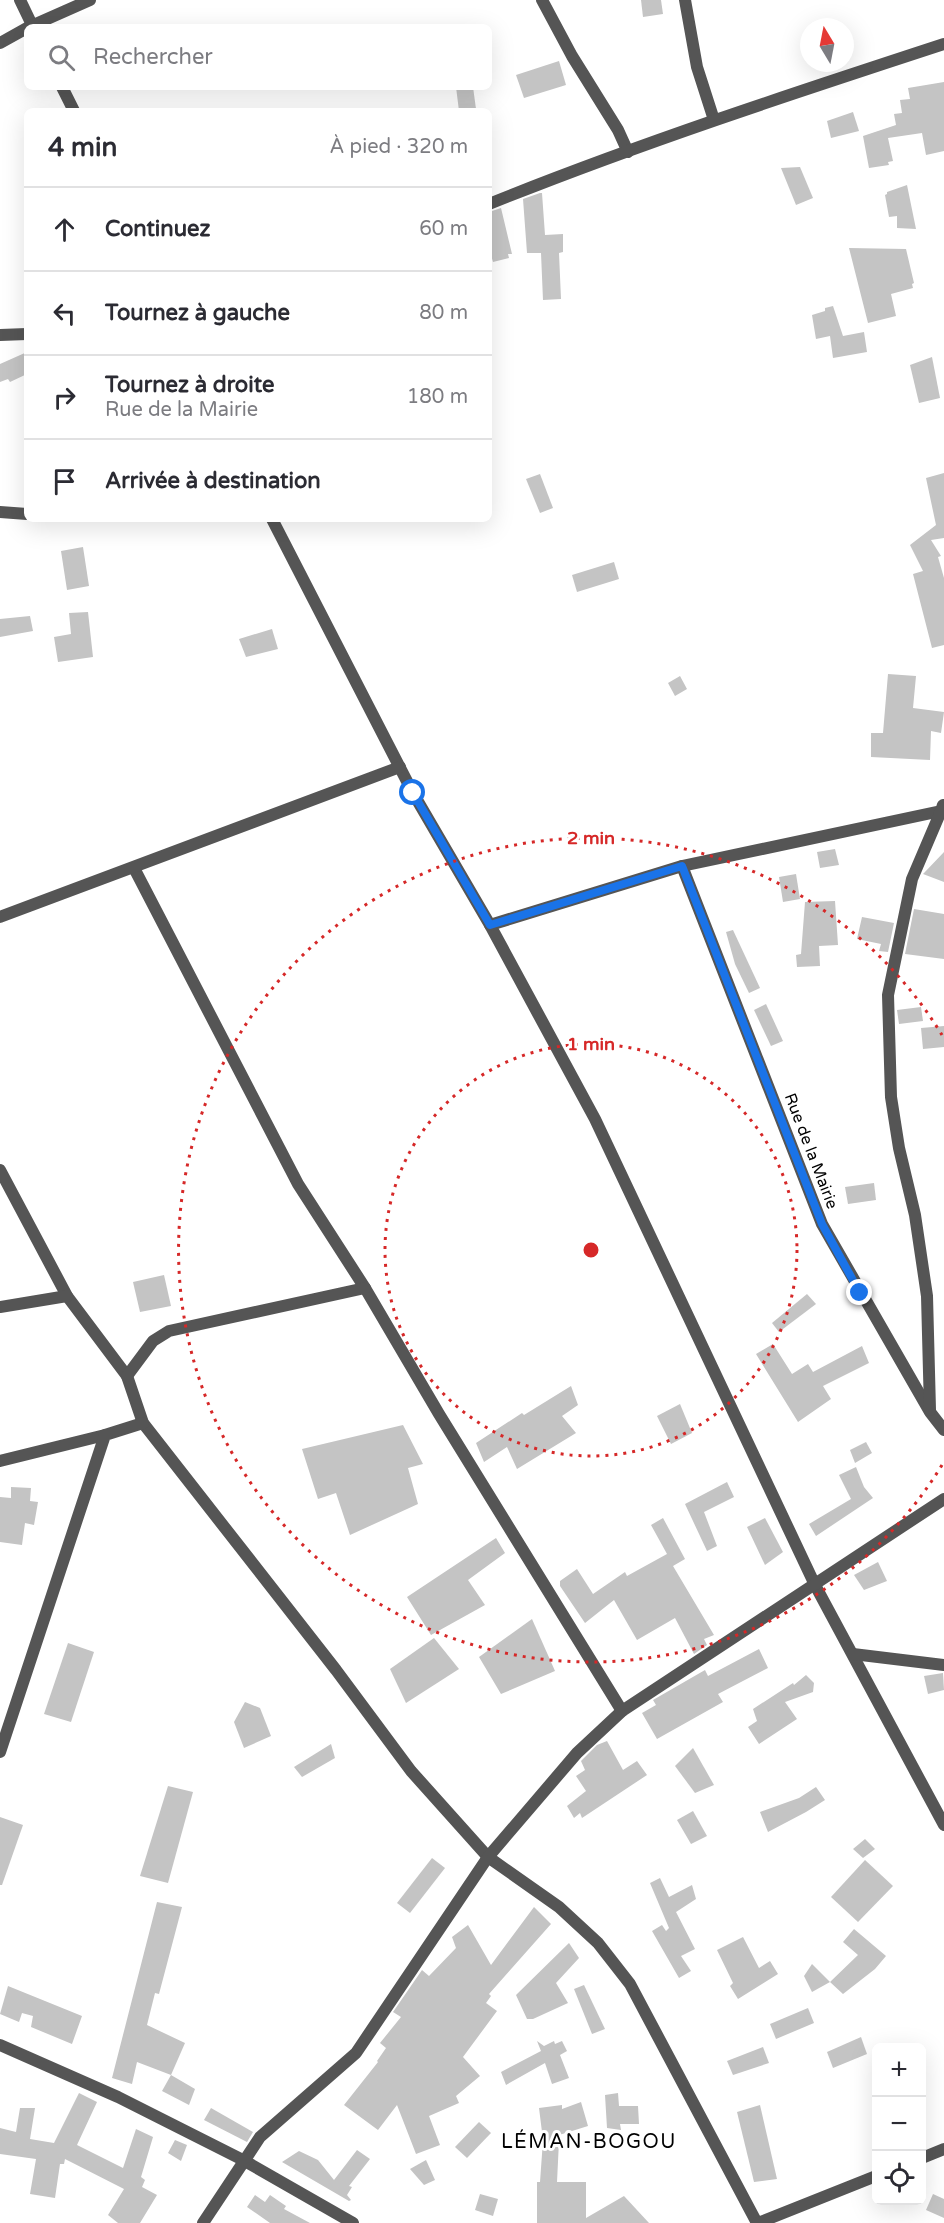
<!DOCTYPE html>
<html lang="fr">
<head>
<meta charset="utf-8">
<style>
  :root { --surface:#fff; --page:#f7f7f7; --text:#2b2b33; --muted:#7c7c81; --line:#e1e1e2 }
  body { margin:0; font-family:"Varela Round",sans-serif; background:var(--page); color:var(--text) }
  .controls { position:absolute; right:18px; bottom:18px; display:grid; overflow:hidden; border-radius:9px; box-shadow:0 6px 24px #0002 }
  .controls button { width:54px; height:54px; display:grid; place-items:center; padding:0; border:0; border-bottom:2px solid var(--line); background:var(--surface); color:var(--text); font:30px sans-serif }
  .compass { position:absolute; left:800px; top:18px; width:54px; height:54px; border-radius:50%; background:var(--surface); box-shadow:0 6px 24px #0002; rotate:350deg }
  .stop { position:absolute; width:18px; height:18px; margin:-14px; border:4px solid #1a73e8; border-radius:50%; background:#fff }
  .stop.end { background:#1a73e8; border-color:#fff; box-shadow:0 2px 6px #0008 }
  .list { margin:0; padding:0; list-style:none }
  h2 { display:flex; justify-content:space-between; align-items:center; height:78px; margin:0; padding:0 24px; font-size:26px }
  h2 small { font-size:20px; font-weight:400; color:var(--muted) }
  .list li { display:grid; grid-template-columns:39px 1fr auto; gap:18px; align-items:center; box-sizing:border-box; height:84px; padding:0 24px; border-top:2px solid var(--line) }
  .list b { display:block; font-size:22px; white-space:nowrap }
  .list p { margin:0; font-size:20px; white-space:nowrap; color:var(--muted) }
  .list em { font-size:20px; font-style:normal; color:var(--muted) }
  .icon { flex:none; width:33px; height:33px; fill:none; stroke:currentColor; stroke-width:2; stroke-linecap:round; stroke-linejoin:round }
  .map { position:relative; flex:none; width:944px; height:2223px; overflow:hidden }
  .search { position:absolute; background:var(--surface); box-shadow:0 6px 24px #0002; left:24px; top:24px; width:468px; height:66px; display:flex; align-items:center; gap:15px; box-sizing:border-box; padding:0 21px; border-radius:9px; color:var(--muted); font-size:22px }
  .panel { position:absolute; background:var(--surface); box-shadow:0 6px 24px #0002; left:24px; top:108px; width:468px; height:414px; border-radius:9px }
  .map>svg:first-child { display:block }
  .building { fill:#c4c4c4 }
  .lines { fill:none; stroke-linecap:round; stroke-linejoin:round }
  .minor { stroke:#555; stroke-width:12 }
  .route { stroke:#1a73e8; stroke-width:8 }
  .ring { fill:none; stroke:#d62828; stroke-width:3; stroke-dasharray:3 6 }
  .labels { text-anchor:middle; dominant-baseline:central; stroke-width:6; stroke-linejoin:round; paint-order:stroke }
  .street-label { font-size:16px; fill:#000; stroke:#fff }
  .quarter-label { font-size:20px; letter-spacing:1.5px; fill:#000; stroke:#fff }
  .centre { fill:#d62828; stroke:#fff; stroke-width:3 }
  .ring-label { font-size:18px; text-anchor:middle; font-weight:bold; fill:#d62828; stroke:#fff; stroke-width:6; stroke-linejoin:round; paint-order:stroke }
</style>
</head>
<body>
<div class="map">
<svg width="944" height="2223" viewBox="0 0 944 2223">
  <rect width="100%" height="100%" fill="#fff"/>
  <!-- building -->
  <g class="building">
    <path d="M 641,0 L 661,0 L 663,14 L 643,17 Z"/>
    <path d="M 559,61 L 566,85 L 524,98 L 516,75 Z"/>
    <path d="M 944,82 L 944,151 L 926,155 L 922,133 L 888,138 L 893,161 L 888,162 L 889,165 L 869,168 L 863,136 L 896,125 L 894,114 L 902,113 L 900,100 L 910,99 L 908,88 Z"/>
    <path d="M 456,87 L 473,87 L 476,109 L 459,111 Z"/>
    <path d="M 853,112 L 859,131 L 831,138 L 827,121 Z"/>
    <path d="M 800,167 L 813,198 L 796,205 L 781,168 Z"/>
    <path d="M 907,185 L 916,229 L 897,228 L 897,216 L 889,217 L 885,195 L 887,194 L 887,192 Z"/>
    <path d="M 540,193 L 542,193 L 545,235 L 563,234 L 563,252 L 559,253 L 561,299 L 543,300 L 541,253 L 527,253 L 523,199 Z"/>
    <path d="M 501,208 L 512,254 L 508,254 L 509,258 L 493,262 L 489,248 L 489,212 Z"/>
    <path d="M 849,248 L 906,249 L 914,283 L 912,284 L 913,288 L 891,294 L 896,316 L 868,323 Z"/>
    <path d="M 833,306 L 843,336 L 864,332 L 867,352 L 833,358 L 830,336 L 816,339 L 812,315 L 825,311 L 825,308 Z"/>
    <path d="M 27,352 L 27,374 L 10,382 L 8,379 L 0,382 L 0,364 Z"/>
    <path d="M 932,357 L 940,398 L 919,403 L 910,365 Z"/>
    <path d="M 944,473 L 944,538 L 931,540 L 941,556 L 938,557 L 944,578 L 944,645 L 932,648 L 913,574 L 923,571 L 910,545 L 936,525 L 926,478 Z"/>
    <path d="M 540,474 L 553,508 L 540,513 L 526,479 Z"/>
    <path d="M 83,547 L 89,586 L 67,590 L 61,551 Z"/>
    <path d="M 614,562 L 619,579 L 577,592 L 572,575 Z"/>
    <path d="M 88,612 L 93,657 L 58,662 L 54,637 L 71,634 L 69,613 Z"/>
    <path d="M 30,616 L 33,631 L 0,637 L 0,619 Z"/>
    <path d="M 272,629 L 278,649 L 246,657 L 239,639 Z"/>
    <path d="M 888,674 L 916,676 L 913,708 L 944,712 L 941,733 L 931,731 L 930,760 L 871,757 L 871,733 L 883,733 Z"/>
    <path d="M 680,676 L 687,689 L 675,696 L 668,683 Z"/>
    <path d="M 835,849 L 839,865 L 820,868 L 817,852 Z"/>
    <path d="M 944,852 L 944,882 L 923,874 L 924,873 Z"/>
    <path d="M 796,874 L 800,899 L 783,902 L 779,877 Z"/>
    <path d="M 835,901 L 838,945 L 819,946 L 820,966 L 797,967 L 796,955 L 801,954 L 805,902 Z"/>
    <path d="M 914,909 L 944,914 L 944,959 L 905,954 Z"/>
    <path d="M 862,917 L 894,923 L 888,952 L 879,951 L 881,944 L 857,939 Z"/>
    <path d="M 733,930 L 760,988 L 749,993 L 735,964 L 726,932 Z"/>
    <path d="M 766,1004 L 783,1041 L 771,1046 L 754,1010 Z"/>
    <path d="M 921,1007 L 923,1021 L 899,1024 L 897,1010 Z"/>
    <path d="M 944,1026 L 944,1047 L 923,1049 L 921,1028 Z"/>
    <path d="M 874,1183 L 876,1200 L 848,1204 L 845,1187 Z"/>
    <path d="M 164,1275 L 171,1306 L 140,1312 L 133,1282 Z"/>
    <path d="M 807,1294 L 816,1304 L 779,1332 L 772,1323 Z"/>
    <path d="M 773,1344 L 792,1374 L 808,1364 L 813,1372 L 862,1346 L 869,1363 L 823,1386 L 831,1399 L 798,1422 L 756,1354 Z"/>
    <path d="M 571,1386 L 578,1405 L 562,1416 L 576,1433 L 517,1469 L 507,1447 L 484,1462 L 476,1443 L 522,1413 L 524,1415 Z"/>
    <path d="M 680,1404 L 692,1433 L 671,1444 L 657,1416 Z"/>
    <path d="M 403,1425 L 423,1464 L 408,1468 L 418,1504 L 350,1535 L 336,1493 L 318,1499 L 302,1449 Z"/>
    <path d="M 866,1442 L 872,1453 L 855,1463 L 850,1450 Z"/>
    <path d="M 856,1467 L 864,1487 L 873,1498 L 816,1536 L 809,1524 L 851,1499 L 839,1475 Z"/>
    <path d="M 727,1482 L 734,1497 L 704,1512 L 717,1546 L 707,1551 L 685,1504 Z"/>
    <path d="M 11,1487 L 31,1488 L 30,1501 L 38,1502 L 34,1525 L 25,1523 L 22,1545 L 0,1542 L 0,1497 L 11,1498 Z"/>
    <path d="M 663,1518 L 685,1559 L 673,1566 L 714,1635 L 704,1639 L 707,1645 L 694,1654 L 675,1618 L 637,1640 L 614,1600 L 585,1623 L 560,1586 L 560,1581 L 577,1569 L 593,1594 L 625,1572 L 627,1576 L 667,1554 L 651,1525 Z"/>
    <path d="M 765,1518 L 783,1552 L 765,1565 L 747,1527 Z"/>
    <path d="M 496,1538 L 505,1553 L 468,1580 L 485,1605 L 431,1635 L 407,1597 Z"/>
    <path d="M 878,1562 L 887,1581 L 864,1590 L 854,1575 Z"/>
    <path d="M 532,1619 L 555,1671 L 501,1694 L 479,1657 Z"/>
    <path d="M 434,1638 L 459,1669 L 406,1703 L 390,1669 Z"/>
    <path d="M 68,1643 L 94,1652 L 71,1722 L 44,1714 Z"/>
    <path d="M 759,1649 L 768,1668 L 718,1694 L 723,1702 L 657,1739 L 642,1713 L 656,1705 L 653,1700 L 705,1670 L 708,1676 Z"/>
    <path d="M 943,1673 L 944,1690 L 928,1694 L 924,1676 Z"/>
    <path d="M 806,1675 L 814,1683 L 813,1692 L 785,1702 L 797,1719 L 759,1744 L 748,1727 L 757,1721 L 753,1709 L 793,1683 L 794,1685 Z"/>
    <path d="M 245,1702 L 260,1708 L 271,1736 L 244,1748 L 234,1722 Z"/>
    <path d="M 607,1741 L 623,1770 L 637,1761 L 647,1775 L 582,1818 L 580,1813 L 574,1818 L 567,1806 L 586,1791 L 576,1776 L 585,1770 L 581,1761 L 597,1745 Z"/>
    <path d="M 331,1744 L 335,1758 L 302,1777 L 294,1767 Z"/>
    <path d="M 693,1748 L 714,1785 L 695,1793 L 675,1766 Z"/>
    <path d="M 168,1786 L 193,1792 L 168,1883 L 140,1876 Z"/>
    <path d="M 816,1787 L 825,1800 L 806,1812 L 768,1832 L 760,1812 L 799,1798 Z"/>
    <path d="M 693,1811 L 707,1836 L 691,1844 L 677,1820 Z"/>
    <path d="M 0,1817 L 23,1825 L 2,1885 L 0,1885 Z"/>
    <path d="M 865,1839 L 875,1849 L 863,1858 L 853,1849 Z"/>
    <path d="M 432,1858 L 445,1868 L 410,1913 L 397,1903 Z"/>
    <path d="M 865,1860 L 893,1886 L 858,1922 L 831,1897 Z"/>
    <path d="M 660,1878 L 669,1897 L 692,1885 L 696,1899 L 676,1912 L 695,1949 L 681,1956 L 691,1971 L 679,1978 L 652,1931 L 662,1925 L 666,1931 L 669,1928 L 650,1883 Z"/>
    <path d="M 157,1902 L 182,1907 L 159,1994 L 155,1993 L 147,2025 L 185,2043 L 171,2075 L 137,2062 L 132,2084 L 112,2078 Z"/>
    <path d="M 534,1907 L 551,1924 L 489,1994 L 491,1996 L 486,2003 L 497,2011 L 463,2057 L 480,2076 L 456,2096 L 459,2103 L 429,2116 L 440,2145 L 416,2154 L 397,2105 L 378,2130 L 344,2105 L 378,2062 L 377,2061 L 386,2048 L 380,2043 L 401,2017 L 393,2012 L 422,1970 L 429,1976 L 456,1948 L 452,1937 L 468,1925 L 491,1965 Z"/>
    <path d="M 854,1929 L 886,1956 L 875,1969 L 843,1994 L 830,1982 L 858,1955 L 843,1942 Z"/>
    <path d="M 743,1937 L 759,1968 L 770,1961 L 778,1974 L 738,1999 L 730,1986 L 733,1983 L 717,1950 Z"/>
    <path d="M 569,1943 L 579,1958 L 556,1983 L 568,2003 L 533,2019 L 527,2019 L 516,1995 Z"/>
    <path d="M 812,1964 L 830,1982 L 812,1992 L 804,1976 Z"/>
    <path d="M 584,1985 L 605,2029 L 592,2034 L 574,1989 Z"/>
    <path d="M 8,1986 L 82,2016 L 72,2044 L 31,2027 L 33,2016 L 22,2013 L 19,2022 L 0,2014 Z"/>
    <path d="M 808,2008 L 814,2023 L 776,2039 L 770,2024 Z"/>
    <path d="M 861,2037 L 867,2054 L 833,2068 L 827,2052 Z"/>
    <path d="M 537,2041 L 544,2046 L 554,2041 L 555,2044 L 562,2041 L 567,2051 L 560,2055 L 569,2078 L 552,2084 L 545,2063 L 506,2085 L 501,2072 L 541,2051 Z"/>
    <path d="M 763,2047 L 769,2063 L 733,2075 L 727,2061 Z"/>
    <path d="M 171,2075 L 195,2089 L 189,2105 L 162,2091 Z"/>
    <path d="M 79,2093 L 97,2102 L 77,2145 L 123,2168 L 136,2129 L 153,2137 L 141,2177 L 145,2180 L 142,2187 L 157,2195 L 140,2223 L 118,2223 L 108,2215 L 124,2189 L 65,2159 L 64,2164 L 60,2164 L 55,2198 L 30,2194 L 36,2159 L 0,2154 L 0,2128 L 16,2132 L 20,2108 L 35,2108 L 30,2139 L 54,2143 Z"/>
    <path d="M 618,2093 L 619,2106 L 638,2106 L 639,2124 L 620,2124 L 621,2130 L 607,2128 L 605,2095 Z"/>
    <path d="M 581,2102 L 588,2126 L 556,2136 L 559,2141 L 557,2182 L 586,2182 L 586,2218 L 624,2196 L 649,2223 L 537,2223 L 537,2182 L 540,2182 L 543,2140 L 539,2108 L 562,2105 L 562,2109 Z"/>
    <path d="M 760,2105 L 777,2179 L 754,2182 L 737,2112 Z"/>
    <path d="M 211,2108 L 253,2132 L 247,2142 L 204,2120 Z"/>
    <path d="M 479,2122 L 491,2133 L 467,2158 L 455,2147 Z"/>
    <path d="M 175,2140 L 187,2145 L 181,2161 L 168,2153 Z"/>
    <path d="M 357,2150 L 370,2159 L 349,2186 L 352,2187 L 347,2195 L 351,2200 L 349,2201 L 282,2162 L 299,2151 L 318,2160 L 334,2180 Z"/>
    <path d="M 426,2160 L 435,2180 L 424,2185 L 410,2169 Z"/>
    <path d="M 480,2194 L 498,2199 L 493,2216 L 475,2210 Z"/>
    <path d="M 933,2194 L 944,2199 L 944,2218 L 926,2210 Z"/>
    <path d="M 255,2195 L 265,2202 L 270,2195 L 286,2206 L 284,2209 L 310,2223 L 270,2223 L 247,2207 Z"/>
  </g>
  <g class="lines">
    <!-- minor -->
    <g class="minor">
      <path d="M 20,0 L 33,27"/>
      <path d="M 542,0 L 572,56 L 618,130 L 628,152"/>
      <path d="M 685,0 L 697,67 L 714,120"/>
      <path d="M 29,27 L 90,0"/>
      <path d="M 0,43 L 27,28"/>
      <path d="M 62,87 L 74,111"/>
      <path d="M 489,204 C 638,144 791,94 944,44"/>
      <path d="M 0,335 L 27,334"/>
      <path d="M 0,512 L 27,514"/>
      <path d="M 272,519 L 413,793 L 490,925 L 595,1119 L 815,1585 L 944,1825"/>
      <path d="M 682,866 L 822,1224 L 930,1412 L 944,1430"/>
      <path d="M 134,868 L 298,1184 L 365,1288 L 439,1414 L 622,1711"/>
      <path d="M 0,917 L 400,767"/>
      <path d="M 490,925 L 682,866 L 941,811 L 943,805"/>
      <path d="M 0,1170 L 67,1296 L 127,1376 L 143,1423 L 336,1670 L 411,1771 L 488,1857 L 559,1907 L 598,1943 L 630,1984 L 757,2223"/>
      <path d="M 0,1307 L 67,1296"/>
      <path d="M 127,1376 L 153,1341 L 169,1331 L 365,1288"/>
      <path d="M 930,1410 L 927,1296 L 915,1215 L 899,1148 L 891,1097 L 888,995 L 912,879 L 941,811 L 944,808"/>
      <path d="M 0,1461 L 105,1435"/>
      <path d="M 853,1654 L 944,1665"/>
      <path d="M 0,1752 L 105,1435 L 143,1423"/>
      <path d="M 0,2045 L 118,2097 L 243,2160 L 353,2223"/>
      <path d="M 922,2158 L 944,2149"/>
      <path d="M 203,2223 L 260,2137 L 356,2053 L 488,1857 L 577,1753 L 622,1711 L 944,1499"/>
      <path d="M 758,2223 L 876,2176"/>
    </g>
  </g>
  <g class="lines">
    <!-- route -->
    <path class="route" d="M 413,793 L 490,925 L 682,866 L 822,1224 L 860,1293"/>
  </g>
  <!-- distance rings -->
  <g class="ring">
    <circle cx="591" cy="1250" r="206"/>
    <path d="M942 1465A412 412 0 1 1 942 1035"/>
  </g>
  <g class="labels">
    <!-- street labels -->
    <g class="street-label">
      <text transform="translate(811 1151) rotate(69)">Rue de la Mairie</text>
    </g>
    <!-- quarter labels -->
    <g class="quarter-label">
      <text x="589" y="2142">LÉMAN-BOGOU</text>
    </g>
  </g>
  <circle cx="591" cy="1250" r="9" class="centre"/>
  <g class="ring-label">
    <text x="591" y="844">2 min</text>
    <text x="591" y="1050">1 min</text>
  </g>
</svg>
<div class="controls">
<button>+</button>
<button>−</button>
<button><svg class="icon" aria-label="locate" viewBox="0 0 24 24"><circle cx="12" cy="12" r="6"/><path d="M12 2v4M12 18v4M2 12h4M18 12h4"/></svg></button>
</div>
<svg class="compass" viewBox="-18 -18 36 36"><path d="M0-13l5 13h-10z" fill="#e53935"/><path d="M0 13l5-13h-10z" fill="#7c7c81"/></svg>
<div class="stop" style="left:413px;top:793px"></div>
<div class="stop end" style="left:860px;top:1293px"></div>
<div class="search"><svg class="icon" aria-label="search" viewBox="0 0 24 24"><circle cx="10" cy="10" r="6"/><path d="M15 15l6 6"/></svg>Rechercher</div>
<section class="panel">
<h2>4 min<small>À pied · 320 m</small></h2>
<ul class="list">
<li><svg class="icon" aria-label="ahead" viewBox="0 0 24 24"><path d="M12 20V5M6 11l6-6 6 6"/></svg><div><b>Continuez</b></div><em>60 m</em></li>
<li><svg class="icon" aria-label="left" viewBox="0 0 24 24"><path d="M17 20v-9H6M10 6l-5 5 5 5"/></svg><div><b>Tournez à gauche</b></div><em>80 m</em></li>
<li><svg class="icon" aria-label="right" viewBox="0 0 24 24"><path d="M7 20v-9h11M14 6l5 5-5 5"/></svg><div><b>Tournez à droite</b><p>Rue de la Mairie</p></div><em>180 m</em></li>
<li><svg class="icon" aria-label="arrive" viewBox="0 0 24 24"><path d="M6 21V4h12l-3 4 3 4H6"/></svg><div><b>Arrivée à destination</b></div></li>
</ul>
</section>
</div>
</body>
</html>
